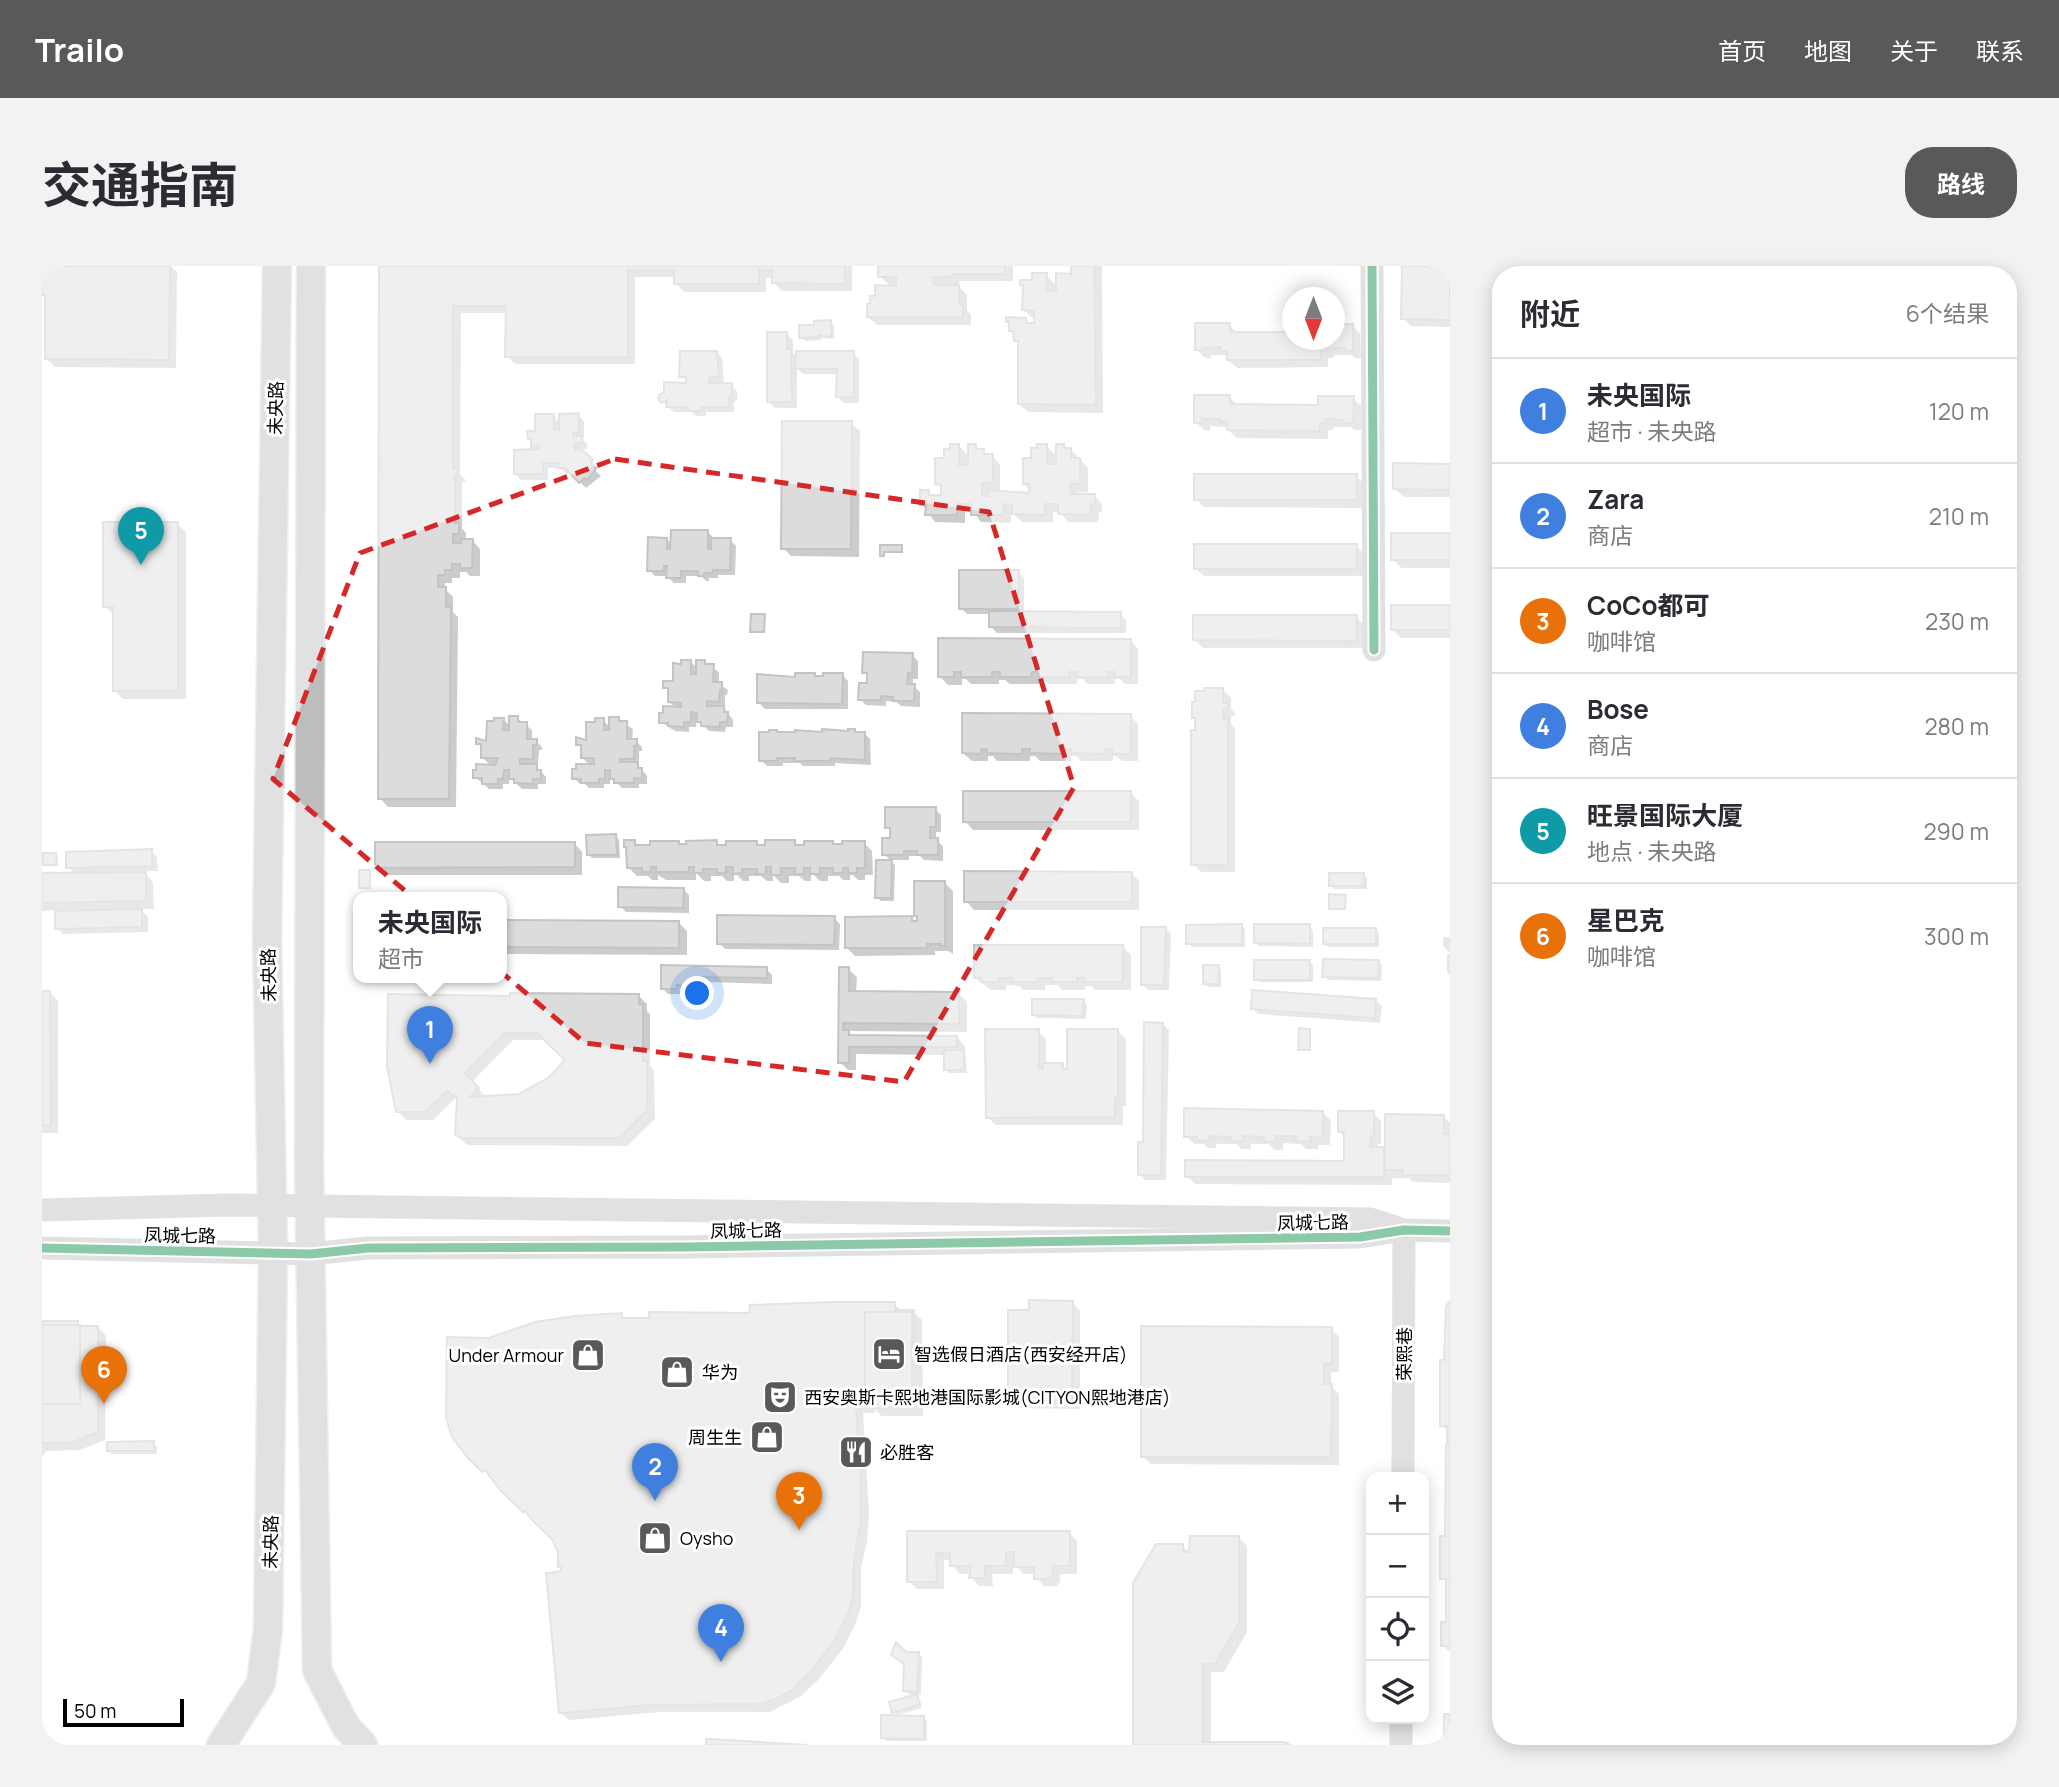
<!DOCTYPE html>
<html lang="zh">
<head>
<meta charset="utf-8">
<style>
  :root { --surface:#fff; --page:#f2f2f3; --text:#2b2b33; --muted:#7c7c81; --line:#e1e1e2; --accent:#595959 }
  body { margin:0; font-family:Manrope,"Noto Sans SC",sans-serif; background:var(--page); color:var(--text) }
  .controls { position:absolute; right:21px; bottom:21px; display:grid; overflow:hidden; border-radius:14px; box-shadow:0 4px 18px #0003 }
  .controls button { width:63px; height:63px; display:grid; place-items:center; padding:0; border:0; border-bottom:2px solid var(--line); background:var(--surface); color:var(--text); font:35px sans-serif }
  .compass { position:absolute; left:1240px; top:21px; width:63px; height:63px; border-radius:50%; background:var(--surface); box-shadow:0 4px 18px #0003; rotate:180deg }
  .scale { position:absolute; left:21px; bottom:18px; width:121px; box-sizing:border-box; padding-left:7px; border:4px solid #000; border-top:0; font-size:19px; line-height:24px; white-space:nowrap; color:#000; -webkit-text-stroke:5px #fff; paint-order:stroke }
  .you { position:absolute; left:656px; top:728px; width:24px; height:24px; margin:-18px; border:5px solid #fff; border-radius:50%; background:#1a73e8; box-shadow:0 0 0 10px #1a73e833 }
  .badge { display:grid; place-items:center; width:46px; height:46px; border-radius:50%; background:var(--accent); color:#fff; font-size:23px; font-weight:700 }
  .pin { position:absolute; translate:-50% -58px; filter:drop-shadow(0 2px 4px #0008) }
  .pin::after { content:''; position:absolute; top:37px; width:24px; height:21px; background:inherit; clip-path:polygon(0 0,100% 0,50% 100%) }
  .popup { position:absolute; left:311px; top:626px; width:154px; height:91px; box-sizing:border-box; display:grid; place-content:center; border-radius:14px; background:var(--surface); filter:drop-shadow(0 2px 5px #0005); font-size:23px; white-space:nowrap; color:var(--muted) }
  .popup b { font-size:26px; color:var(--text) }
  .popup::after { content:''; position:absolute; left:50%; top:100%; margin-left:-14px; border:14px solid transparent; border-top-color:var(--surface) }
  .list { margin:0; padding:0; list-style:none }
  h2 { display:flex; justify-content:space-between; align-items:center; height:91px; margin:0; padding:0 28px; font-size:30px }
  h2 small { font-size:23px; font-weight:400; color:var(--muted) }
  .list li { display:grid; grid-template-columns:46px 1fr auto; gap:21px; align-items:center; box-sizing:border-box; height:105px; padding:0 28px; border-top:2px solid var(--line) }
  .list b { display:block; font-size:26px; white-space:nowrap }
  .list p { margin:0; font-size:23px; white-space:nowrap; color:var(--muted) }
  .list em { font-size:23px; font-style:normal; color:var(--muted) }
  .icon { flex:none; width:38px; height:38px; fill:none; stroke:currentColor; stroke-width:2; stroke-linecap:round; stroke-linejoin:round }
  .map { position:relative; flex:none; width:1408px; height:1479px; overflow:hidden; border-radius:28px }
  header { display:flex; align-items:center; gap:42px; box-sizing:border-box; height:98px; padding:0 35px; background:var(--accent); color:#fff }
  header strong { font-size:33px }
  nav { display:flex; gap:38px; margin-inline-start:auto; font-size:24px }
  .intro { display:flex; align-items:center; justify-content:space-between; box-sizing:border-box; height:168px; padding:0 42px }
  h1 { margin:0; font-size:49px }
  .button { padding:18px 32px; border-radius:28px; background:var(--accent); color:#fff; font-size:24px; font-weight:700 }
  main { display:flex; gap:42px; padding:0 42px }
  aside { flex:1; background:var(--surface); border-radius:28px; box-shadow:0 4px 18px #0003 }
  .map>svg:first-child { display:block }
  .shadow { fill:#0003; fill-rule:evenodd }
  .building { fill:#dcdcdc; stroke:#c4c4c4; stroke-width:2; fill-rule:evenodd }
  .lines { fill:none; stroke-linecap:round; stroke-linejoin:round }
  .major-casing { stroke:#dbdbdb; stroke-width:31 }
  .minor { stroke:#bdbdbd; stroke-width:23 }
  .major { stroke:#bdbdbd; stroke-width:28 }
  .cycleway-casing { stroke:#fff; stroke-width:13 }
  .cycleway { stroke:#00873e; stroke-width:9 }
  .marked { fill:none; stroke:#d62828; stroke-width:5; stroke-dasharray:14 9; stroke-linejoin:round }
  .labels { text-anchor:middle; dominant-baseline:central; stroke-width:6; stroke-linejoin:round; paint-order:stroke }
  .street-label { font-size:18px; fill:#000; stroke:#fff }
  .poi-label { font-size:18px; fill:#000; stroke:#fff; text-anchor:start }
</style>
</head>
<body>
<header>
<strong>Trailo</strong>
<nav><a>首页</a><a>地图</a><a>关于</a><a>联系</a></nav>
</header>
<div class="intro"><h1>交通指南</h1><a class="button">路线</a></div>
<main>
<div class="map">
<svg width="1408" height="1479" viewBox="0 0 1408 1479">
  <rect width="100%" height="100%" fill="#fff"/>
  <!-- shadow -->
  <g class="shadow">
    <path d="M 1,0 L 129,0 L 135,6 L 134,102 L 13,101 L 5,93 L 5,33 L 0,28 Z"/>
    <path d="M 339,0 L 810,0 L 810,25 L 740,25 L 732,17 L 732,12 L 724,12 L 724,26 L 642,26 L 634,17 L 634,11 L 593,11 L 593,98 L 473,98 L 465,90 L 465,47 L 419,47 L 418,209 L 423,213 L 423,216 L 420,216 L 420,262 L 424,267 L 424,274 L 430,274 L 438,283 L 438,310 L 428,310 L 424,306 L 418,306 L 418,312 L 410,312 L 410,317 L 403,317 L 403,323 L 411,331 L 411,346 L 416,351 L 414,541 L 346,541 L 338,532 Z"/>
    <path d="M 838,0 L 971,0 L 971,15 L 917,15 L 917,21 L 925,29 L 925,44 L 929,49 L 929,59 L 835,59 L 826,51 L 834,32 L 849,21 L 838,10 Z"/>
    <path d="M 973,0 L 1060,0 L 1061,147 L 986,146 L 977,138 L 978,79 L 973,74 L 973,69 L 969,64 L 969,59 L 966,55 L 983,53 L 988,58 L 994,58 L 994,52 L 990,52 L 982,44 L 983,21 L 980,18 L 1004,9 L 1015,20 L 1031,10 L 1031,0 Z"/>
    <path d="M 1362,0 L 1408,0 L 1408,61 L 1369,60 L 1361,52 Z"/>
    <path d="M 788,56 L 792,59 L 792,73 L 780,72 L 780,74 L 763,75 L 759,71 L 774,61 Z"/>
    <path d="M 1187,59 L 1196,68 L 1251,74 L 1293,74 L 1293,60 L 1310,59 L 1318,68 L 1319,92 L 1313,92 L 1310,89 L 1292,89 L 1292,92 L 1286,92 L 1286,101 L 1195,102 L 1186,94 L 1185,89 L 1169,89 L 1169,92 L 1163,92 L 1155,84 Z"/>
    <path d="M 745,68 L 751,74 L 751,87 L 755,91 L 811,87 L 817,93 L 817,137 L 802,137 L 796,131 L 796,108 L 761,108 L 755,102 L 755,142 L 733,142 L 727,136 Z"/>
    <path d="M 674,86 L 680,92 L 682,119 L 689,119 L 695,125 L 695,135 L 692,135 L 692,146 L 664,146 L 664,150 L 654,150 L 650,146 L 632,146 L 618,133 L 647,118 L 639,110 Z"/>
    <path d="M 1187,131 L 1196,140 L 1278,140 L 1311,132 L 1319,140 L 1319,164 L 1312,164 L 1309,161 L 1291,161 L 1291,164 L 1286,164 L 1286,173 L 1195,172 L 1186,164 L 1186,161 L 1168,160 L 1168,165 L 1162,164 L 1154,156 Z"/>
    <path d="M 536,149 L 542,155 L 542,172 L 539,172 L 545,178 L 545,183 L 538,183 L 538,186 L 555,201 L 553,204 L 559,210 L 544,222 L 530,208 L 524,208 L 519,202 L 506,202 L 506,214 L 479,214 L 473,208 L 496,185 L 488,172 L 511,150 L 519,158 Z"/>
    <path d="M 809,157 L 818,165 L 817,291 L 749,290 L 741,282 Z"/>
    <path d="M 917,180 L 928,191 L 934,180 L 946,190 L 950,190 L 958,198 L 958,227 L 988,229 L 988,224 L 982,218 L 991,193 L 1004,180 L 1016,191 L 1021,180 L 1029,184 L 1046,202 L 1046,226 L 1035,226 L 1035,230 L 1052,230 L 1060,238 L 1060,246 L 1057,246 L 1056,256 L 1026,256 L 1018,246 L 1011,246 L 1011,256 L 980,256 L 969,245 L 969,257 L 939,256 L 931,245 L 923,245 L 923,257 L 893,256 L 880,238 L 887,226 L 891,231 L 901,231 L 901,224 L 895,218 L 904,194 Z"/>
    <path d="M 1353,199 L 1408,199 L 1408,231 L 1362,231 L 1353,223 Z"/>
    <path d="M 1314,210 L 1322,218 L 1322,242 L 1162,241 L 1154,233 Z"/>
    <path d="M 135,258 L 144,266 L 144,433 L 81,433 L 73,425 L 71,348 L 63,340 Z"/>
    <path d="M 666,266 L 672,272 L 688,274 L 694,280 L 693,309 L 676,309 L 676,312 L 667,312 L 667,315 L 664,315 L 659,310 L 644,310 L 644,317 L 632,317 L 625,310 L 613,310 L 607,304 L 625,274 L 630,279 Z"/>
    <path d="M 1351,269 L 1408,269 L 1408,302 L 1359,302 L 1351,293 Z"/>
    <path d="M 1314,280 L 1322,288 L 1322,310 L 1162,310 L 1153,302 Z"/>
    <path d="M 976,306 L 982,312 L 982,347 L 1078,348 L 1084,354 L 1084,367 L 955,367 L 949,361 L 949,348 L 925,348 L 919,342 Z"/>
    <path d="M 1351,341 L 1408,341 L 1408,372 L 1359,372 L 1351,364 Z"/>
    <path d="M 1314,351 L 1322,359 L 1322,382 L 1161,382 L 1153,374 Z"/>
    <path d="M 898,374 L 1088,374 L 1096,383 L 1096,418 L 1083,418 L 1078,413 L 1073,413 L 1073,418 L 1045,418 L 1041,413 L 1035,413 L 1035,418 L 1007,418 L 1002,414 L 997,414 L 997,418 L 968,418 L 963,414 L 957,414 L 957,418 L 929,418 L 924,413 L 920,413 L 920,419 L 906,419 L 898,411 Z"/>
    <path d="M 870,389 L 876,395 L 876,413 L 871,413 L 871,420 L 878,426 L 878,441 L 859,440 L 854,436 L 844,435 L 844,440 L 824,439 L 818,433 L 826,419 L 827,410 L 822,406 Z"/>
    <path d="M 649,396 L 656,403 L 662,396 L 677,406 L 677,418 L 686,424 L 685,429 L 683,429 L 683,443 L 691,454 L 691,461 L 684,461 L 683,466 L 667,465 L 655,453 L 654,461 L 647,461 L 647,466 L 633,465 L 619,456 L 634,442 L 627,436 L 628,426 L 623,421 L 632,417 L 640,399 Z"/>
    <path d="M 800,409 L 806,415 L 806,443 L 723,443 L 717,437 L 738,413 Z"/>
    <path d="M 1180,423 L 1189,432 L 1189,443 L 1193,447 L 1193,450 L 1189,450 L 1189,458 L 1193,463 L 1193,606 L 1159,606 L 1151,598 L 1155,465 L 1155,455 L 1151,451 Z"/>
    <path d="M 1088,450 L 1096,458 L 1096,495 L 1080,495 L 1074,490 L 1071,490 L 1071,495 L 1039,495 L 1035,490 L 1029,490 L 1029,495 L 998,495 L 993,490 L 988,490 L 988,495 L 955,495 L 951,490 L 946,490 L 946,495 L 930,495 L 921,487 Z"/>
    <path d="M 475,452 L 490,464 L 490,475 L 494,475 L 500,481 L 500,484 L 497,484 L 496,498 L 492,498 L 504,511 L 504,518 L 496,518 L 496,523 L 480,523 L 467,511 L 467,518 L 461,518 L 461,523 L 447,523 L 433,511 L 449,500 L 440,491 L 440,482 L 436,478 L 446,477 L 461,453 L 469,461 Z"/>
    <path d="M 576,453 L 591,463 L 590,475 L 594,475 L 600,481 L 600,485 L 597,485 L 597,500 L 605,510 L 605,518 L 597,518 L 597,522 L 580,522 L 568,510 L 568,518 L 562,518 L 562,522 L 547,522 L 543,518 L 538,518 L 532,512 L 549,500 L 540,492 L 540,483 L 536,478 L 545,477 L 555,458 L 561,454 L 569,462 Z"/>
    <path d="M 813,464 L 816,467 L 822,467 L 828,473 L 829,499 L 793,497 L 793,500 L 761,500 L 758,497 L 741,497 L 741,500 L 725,500 L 719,494 L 728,465 L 808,467 Z"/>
    <path d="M 1088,527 L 1097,535 L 1097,564 L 931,564 L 923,555 Z"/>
    <path d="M 893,543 L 899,549 L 899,566 L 894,566 L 894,574 L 901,580 L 901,595 L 882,594 L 878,590 L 867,590 L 867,594 L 848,594 L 842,588 L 850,573 L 850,566 L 845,561 Z"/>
    <path d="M 574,570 L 577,574 L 578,592 L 550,592 L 546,588 Z"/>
    <path d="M 593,576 L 597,581 L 636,577 L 640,580 L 674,576 L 679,581 L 714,577 L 718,581 L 753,576 L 758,581 L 791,577 L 794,580 L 822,577 L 830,585 L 831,609 L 823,609 L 823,614 L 816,614 L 811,609 L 808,609 L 808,614 L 801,614 L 797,610 L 786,610 L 786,615 L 778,615 L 772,609 L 769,609 L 769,615 L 763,615 L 757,610 L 747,610 L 747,617 L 739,617 L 731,609 L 731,615 L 725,615 L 719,610 L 707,610 L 707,615 L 701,615 L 695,609 L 692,609 L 692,615 L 685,615 L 680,610 L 669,610 L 669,615 L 662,615 L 654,607 L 654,614 L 624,614 L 616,609 L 616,614 L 610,614 L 606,610 L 595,610 L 586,601 Z"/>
    <path d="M 532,577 L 540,586 L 540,609 L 343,609 L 335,601 Z"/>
    <path d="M 109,585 L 115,591 L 116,605 L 101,605 L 111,616 L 112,643 L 98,643 L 106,651 L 106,666 L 21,668 L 15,662 L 15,644 L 0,645 L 0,609 L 34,609 L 26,601 Z"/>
    <path d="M 849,596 L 853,599 L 852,635 L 839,635 L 835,631 Z"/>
    <path d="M 1089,607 L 1097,615 L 1097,644 L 932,644 L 924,635 Z"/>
    <path d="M 1321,609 L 1325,612 L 1325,623 L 1292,623 L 1288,619 Z"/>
    <path d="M 902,616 L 911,625 L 911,688 L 906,685 L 893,685 L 893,689 L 813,690 L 805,682 L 870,652 L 877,659 L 877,652 L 874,649 Z"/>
    <path d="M 641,623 L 647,629 L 647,647 L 584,646 L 578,640 Z"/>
    <path d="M 792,652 L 798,658 L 797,684 L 683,683 L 677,677 Z"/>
    <path d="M 460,655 L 637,657 L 645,665 L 645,689 L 460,688 Z"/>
    <path d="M 1199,660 L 1203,663 L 1203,681 L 1150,681 L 1146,677 Z"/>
    <path d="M 1267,660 L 1271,664 L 1271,681 L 1217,680 L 1214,677 Z"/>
    <path d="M 1123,662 L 1129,668 L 1127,724 L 1106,724 L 1100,718 Z"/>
    <path d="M 1333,664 L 1337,668 L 1337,681 L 1286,681 L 1283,678 Z"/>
    <path d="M 1401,671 L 1408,671 L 1408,687 L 1401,680 Z"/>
    <path d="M 1081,681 L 1089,689 L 1089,724 L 1053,724 L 1049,720 L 1043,720 L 1043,724 L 1020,724 L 1016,719 L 1003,719 L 1003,724 L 981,724 L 977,720 L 964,719 L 964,724 L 949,724 L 933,712 Z"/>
    <path d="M 1405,688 L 1408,688 L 1408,709 L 1405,706 Z"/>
    <path d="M 1267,695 L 1271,699 L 1271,716 L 1217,716 L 1213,713 Z"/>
    <path d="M 1336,696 L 1340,699 L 1339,715 L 1286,714 L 1282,710 Z"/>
    <path d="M 621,701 L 724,703 L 730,709 L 730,718 L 666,716 L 666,724 L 640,724 L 640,728 L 626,728 L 620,722 Z"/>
    <path d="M 1176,701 L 1179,704 L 1179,721 L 1166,721 L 1163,717 Z"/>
    <path d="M 799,702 L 806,703 L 815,711 L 814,727 L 917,728 L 925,736 L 925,766 L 808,765 L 808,767 L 811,771 L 915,771 L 923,780 L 925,807 L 907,807 L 903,803 L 904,789 L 814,788 L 814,804 L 806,804 L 798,796 Z"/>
    <path d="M 0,727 L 8,727 L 16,735 L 16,867 L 0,867 Z"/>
    <path d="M 597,730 L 605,738 L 605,745 L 608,748 L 608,800 L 612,805 L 613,853 L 585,880 L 425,879 L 417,871 L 416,834 L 414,832 L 391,854 L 364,854 L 356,845 L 470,732 ZM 471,774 L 505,774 L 525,794 L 507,813 L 478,830 L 445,832 L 430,816 Z"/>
    <path d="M 1334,734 L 1340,740 L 1338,757 L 1216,748 L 1210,742 Z"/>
    <path d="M 1041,735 L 1045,739 L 1044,753 L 995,752 L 992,749 Z"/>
    <path d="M 1121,758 L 1127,764 L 1124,914 L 1103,914 L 1098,908 Z"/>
    <path d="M 996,765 L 1004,773 L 1004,799 L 1020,799 L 1027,806 L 1076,765 L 1084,773 L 1084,840 L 1081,840 L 1081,859 L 954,859 L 945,851 Z"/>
    <path d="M 1280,846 L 1289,854 L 1288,879 L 1276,879 L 1276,883 L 1264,883 L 1259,878 L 1241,877 L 1241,884 L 1232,884 L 1227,878 L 1209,878 L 1209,883 L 1199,883 L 1195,878 L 1174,878 L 1174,882 L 1165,882 L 1162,878 L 1152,878 L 1143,870 Z"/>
    <path d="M 1331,847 L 1339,855 L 1339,878 L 1336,878 L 1336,883 L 1345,883 L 1402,851 L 1408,857 L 1408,917 L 1371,916 L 1367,912 L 1350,912 L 1350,919 L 1153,918 L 1145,910 L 1304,897 L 1304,872 L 1297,865 Z"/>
    <path d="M 1030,1036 L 1038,1045 L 1038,1143 L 976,1142 L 968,1134 Z"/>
    <path d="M 852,1038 L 861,1046 L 872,1046 L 880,1054 L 881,1150 L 839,1150 L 833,1143 L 833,1147 L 821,1147 L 827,1247 L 825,1276 L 819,1302 L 819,1340 L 814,1357 L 801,1383 L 776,1414 L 758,1431 L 728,1446 L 619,1446 L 527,1454 L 518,1446 L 521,1303 L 518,1300 L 518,1286 L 512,1274 L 462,1225 L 451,1211 L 449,1212 L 428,1191 L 448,1074 L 580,1049 L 584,1054 L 709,1048 Z"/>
    <path d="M 1408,1038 L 1408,1386 L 1401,1380 L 1406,1358 L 1406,1319 L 1400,1312 L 1405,1272 L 1406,1166 L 1400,1159 L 1405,1041 Z"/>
    <path d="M 0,1057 L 36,1057 L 40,1061 L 56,1061 L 64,1070 L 63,1174 L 38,1184 L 5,1185 L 0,1190 Z"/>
    <path d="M 1289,1063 L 1297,1071 L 1297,1106 L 1289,1106 L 1289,1120 L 1297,1128 L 1297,1199 L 1109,1198 L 1100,1190 Z"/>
    <path d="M 111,1177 L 115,1181 L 115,1188 L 70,1188 L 66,1184 Z"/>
    <path d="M 867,1267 L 1027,1267 L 1035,1275 L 1035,1308 L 1018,1308 L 1018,1317 L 1016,1317 L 1016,1320 L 1002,1320 L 994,1312 L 994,1308 L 982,1308 L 971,1297 L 971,1308 L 950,1308 L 951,1320 L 937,1320 L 929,1311 L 929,1308 L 918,1308 L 910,1299 L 910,1294 L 902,1294 L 902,1323 L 875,1323 L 867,1315 Z"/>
    <path d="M 1197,1272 L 1205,1280 L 1205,1366 L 1182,1406 L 1169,1406 L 1169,1477 L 1245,1479 L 1093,1479 L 1140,1279 L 1149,1289 Z"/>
    <path d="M 864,1388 L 877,1388 L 880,1391 L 879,1429 L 867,1428 L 863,1425 Z"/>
    <path d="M 874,1430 L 880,1442 L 855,1449 L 852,1446 Z"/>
    <path d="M 881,1452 L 885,1455 L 885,1475 L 844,1475 L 841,1471 Z"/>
  </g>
  <!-- building -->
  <g class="building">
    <path d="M 0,0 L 128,0 L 127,94 L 3,93 L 3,29 L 0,29 Z"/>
    <path d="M 337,0 L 803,0 L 803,18 L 730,17 L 730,4 L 717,4 L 717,18 L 632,18 L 632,4 L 586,4 L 586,91 L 463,91 L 464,40 L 411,40 L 411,203 L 415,203 L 415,209 L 413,209 L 413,257 L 417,257 L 417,268 L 411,268 L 411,277 L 419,277 L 419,273 L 431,273 L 430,302 L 418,302 L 418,298 L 410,298 L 410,304 L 403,304 L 403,309 L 396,309 L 396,321 L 404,321 L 404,341 L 409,341 L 407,533 L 336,533 Z"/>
    <path d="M 836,0 L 963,0 L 963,8 L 910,8 L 910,11 L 891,11 L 892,19 L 917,19 L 917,38 L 921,39 L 921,51 L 825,51 L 825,38 L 828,38 L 828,30 L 833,30 L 833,19 L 854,20 L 854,11 L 836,11 Z"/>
    <path d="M 1029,0 L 1052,0 L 1054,139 L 976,138 L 976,75 L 972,75 L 971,65 L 967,65 L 967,56 L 964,56 L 964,51 L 984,52 L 984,57 L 992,57 L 992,45 L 980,44 L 981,19 L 978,19 L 978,14 L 990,14 L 990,7 L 1005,7 L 1004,25 L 1014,25 L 1014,7 L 1029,8 Z"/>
    <path d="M 1360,0 L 1408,0 L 1408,54 L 1359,53 Z"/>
    <path d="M 789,54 L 789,71 L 777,69 L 777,71 L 757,72 L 757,59 L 772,59 L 772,55 Z"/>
    <path d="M 1153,57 L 1188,57 L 1188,66 L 1251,66 L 1251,74 L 1293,74 L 1293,58 L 1311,58 L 1311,85 L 1303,85 L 1303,82 L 1284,82 L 1284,85 L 1279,85 L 1279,94 L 1185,94 L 1185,85 L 1179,85 L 1179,81 L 1161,82 L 1161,84 L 1153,84 Z"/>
    <path d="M 725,66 L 745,66 L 745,83 L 749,83 L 750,136 L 725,136 Z"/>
    <path d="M 638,85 L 675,85 L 677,111 L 668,112 L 667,117 L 690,117 L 690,130 L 687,130 L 687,141 L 659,141 L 659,145 L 646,145 L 646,141 L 624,141 L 625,134 L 619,137 L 616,132 L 618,128 L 622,127 L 622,116 L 644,117 L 644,111 L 637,111 Z"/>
    <path d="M 754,85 L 812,85 L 812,132 L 794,131 L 795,103 L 753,103 Z"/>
    <path d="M 1152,129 L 1188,129 L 1188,138 L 1276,139 L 1276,130 L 1312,130 L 1311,157 L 1302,157 L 1302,154 L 1284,153 L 1284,157 L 1278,157 L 1278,165 L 1185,164 L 1185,156 L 1179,156 L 1179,153 L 1160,153 L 1160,157 L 1152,157 Z"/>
    <path d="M 537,147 L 537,167 L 531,167 L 531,170 L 540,170 L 540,177 L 533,177 L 533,184 L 536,181 L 545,188 L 551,194 L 549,197 L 554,203 L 545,214 L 543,212 L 537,217 L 523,202 L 516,202 L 516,197 L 501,197 L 501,208 L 472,208 L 472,184 L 497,183 L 497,180 L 489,181 L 489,173 L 486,173 L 485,165 L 493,165 L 493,148 L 512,148 L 512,163 L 517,163 L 517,148 Z"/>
    <path d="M 740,155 L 810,155 L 809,283 L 739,283 Z"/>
    <path d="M 908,178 L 917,178 L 917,199 L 926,199 L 926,178 L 934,178 L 934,183 L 942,183 L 942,188 L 951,188 L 951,217 L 940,217 L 940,230 L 946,230 L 946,224 L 987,227 L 987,218 L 981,218 L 981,192 L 989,192 L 989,182 L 995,182 L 995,178 L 1005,178 L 1005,198 L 1014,198 L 1014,178 L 1022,178 L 1022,182 L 1029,182 L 1029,192 L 1038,192 L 1038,218 L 1028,218 L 1028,228 L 1053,228 L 1053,238 L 1049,238 L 1049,249 L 1016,248 L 1016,238 L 1003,238 L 1003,249 L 970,248 L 970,239 L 962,238 L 961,249 L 929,249 L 929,238 L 915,238 L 915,249 L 883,249 L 884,239 L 878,239 L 878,224 L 887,224 L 887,229 L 899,229 L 899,219 L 893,218 L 893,192 L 902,192 L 902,183 L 908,183 Z"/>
    <path d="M 1351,197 L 1408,198 L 1408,224 L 1351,223 Z"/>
    <rect x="1152" y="208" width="163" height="26"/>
    <path d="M 61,256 L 136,256 L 136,425 L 71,425 L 71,341 L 61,341 Z"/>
    <path d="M 629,264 L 666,264 L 666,283 L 669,283 L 669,272 L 689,272 L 688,304 L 671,304 L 671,307 L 662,307 L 662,310 L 656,310 L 656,305 L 639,305 L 639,312 L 624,312 L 625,300 L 622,300 L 622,305 L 605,305 L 606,271 L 625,272 L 625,283 L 628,283 Z"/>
    <rect x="1349" y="267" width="59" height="27"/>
    <rect x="1152" y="278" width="163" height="25"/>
    <path d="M 838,279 L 860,279 L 860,286 L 842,286 L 842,290 L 838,290 Z"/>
    <path d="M 917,304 L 977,304 L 976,343 L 917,343 Z"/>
    <rect x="1349" y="339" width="59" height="25"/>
    <path d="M 947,345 L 1079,346 L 1079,362 L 947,361 Z"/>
    <path d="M 709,348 L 723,348 L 722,366 L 708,366 Z"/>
    <path d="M 1151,349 L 1315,349 L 1315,375 L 1151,374 Z"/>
    <path d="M 896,372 L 1089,373 L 1089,411 L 1073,411 L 1073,406 L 1066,406 L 1066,411 L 1035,411 L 1035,406 L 1027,406 L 1027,411 L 997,411 L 997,406 L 990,406 L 989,411 L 958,411 L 958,406 L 950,406 L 950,411 L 919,411 L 919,406 L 912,406 L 912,411 L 896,411 Z"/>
    <path d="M 821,386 L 871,387 L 870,407 L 866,407 L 865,418 L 873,418 L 872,435 L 851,435 L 851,431 L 839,430 L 839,434 L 816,434 L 817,417 L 825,417 L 825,407 L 820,407 Z"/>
    <path d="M 639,394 L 649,394 L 649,408 L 654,408 L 654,394 L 663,394 L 663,398 L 672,398 L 671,416 L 680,416 L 680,424 L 678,424 L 677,436 L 665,435 L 665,440 L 682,440 L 682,446 L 686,446 L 685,456 L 678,456 L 678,461 L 659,460 L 659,456 L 654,456 L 655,447 L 649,446 L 649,456 L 642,456 L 642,461 L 626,460 L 626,457 L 617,457 L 617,447 L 621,447 L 621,440 L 639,441 L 639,437 L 626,436 L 626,422 L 621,422 L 621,415 L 631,415 L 631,397 L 639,398 Z"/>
    <path d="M 753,407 L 773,407 L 773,410 L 781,410 L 781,407 L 801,407 L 800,438 L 715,437 L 715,408 L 753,411 Z"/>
    <path d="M 1162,422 L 1181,422 L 1181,437 L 1186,437 L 1186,443 L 1181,443 L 1181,453 L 1186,453 L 1186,599 L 1149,599 L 1149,464 L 1153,464 L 1153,452 L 1150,452 L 1150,436 L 1153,436 L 1153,425 L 1162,425 Z"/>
    <path d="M 920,447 L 1089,448 L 1089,488 L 1070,488 L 1070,483 L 1064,483 L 1064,488 L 1029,487 L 1029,483 L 1022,483 L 1022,488 L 988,487 L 988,483 L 980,483 L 980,488 L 945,487 L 945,483 L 939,483 L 939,488 L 920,487 Z"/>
    <path d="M 467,450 L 476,450 L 476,456 L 485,456 L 485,473 L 495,473 L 495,479 L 491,479 L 491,493 L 478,493 L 478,498 L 495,498 L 495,504 L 499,504 L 499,513 L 491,513 L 491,518 L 472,517 L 472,513 L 467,513 L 467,504 L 462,504 L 461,513 L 456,513 L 456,518 L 440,518 L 440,512 L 431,512 L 431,504 L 434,504 L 434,498 L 453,499 L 456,492 L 439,492 L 439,478 L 434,478 L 434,472 L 444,475 L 445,455 L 452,455 L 452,452 L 462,452 L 461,464 L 467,464 Z"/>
    <path d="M 567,451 L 577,451 L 577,455 L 585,455 L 585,473 L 595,473 L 595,480 L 592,480 L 592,493 L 578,493 L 578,496 L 596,496 L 596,502 L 600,502 L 600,513 L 592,512 L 592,517 L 572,517 L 572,513 L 568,513 L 568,504 L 563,504 L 563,513 L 557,513 L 557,517 L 539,517 L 539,513 L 530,513 L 530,503 L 534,503 L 534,498 L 552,498 L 552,492 L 539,492 L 539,479 L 534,479 L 534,471 L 544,474 L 544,456 L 553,456 L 553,452 L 562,452 L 562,464 L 567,464 Z"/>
    <path d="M 780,463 L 806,465 L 806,463 L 813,463 L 813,466 L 823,466 L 823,494 L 788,492 L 788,495 L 753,495 L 753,492 L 735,492 L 735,495 L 717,495 L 717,466 L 727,466 L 727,464 L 735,464 L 735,466 L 753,466 L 753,464 L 780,466 Z"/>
    <rect x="921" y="525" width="168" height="31"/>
    <path d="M 843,541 L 894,541 L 894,561 L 888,561 L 888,572 L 896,572 L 896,589 L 875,589 L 875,585 L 862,585 L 862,589 L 840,589 L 840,572 L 848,572 L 848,562 L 843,562 Z"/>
    <path d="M 574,568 L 575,589 L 545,589 L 544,569 Z"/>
    <path d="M 582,574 L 593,574 L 593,579 L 608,579 L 608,575 L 637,575 L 637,578 L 644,578 L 644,575 L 675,574 L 675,579 L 684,579 L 684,575 L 715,575 L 715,579 L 723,579 L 723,574 L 753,574 L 753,579 L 762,579 L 762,575 L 791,575 L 791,578 L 800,578 L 800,575 L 823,575 L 823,602 L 815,602 L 815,607 L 806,607 L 806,602 L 801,602 L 801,607 L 791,607 L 791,602 L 778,602 L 778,608 L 768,608 L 768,602 L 762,602 L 762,608 L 753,608 L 753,602 L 739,602 L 739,609 L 729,609 L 729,601 L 724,601 L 724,608 L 715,608 L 715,603 L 700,603 L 700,607 L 691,608 L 691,601 L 684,601 L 684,607 L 675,607 L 675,603 L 661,603 L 661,607 L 652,607 L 652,601 L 647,601 L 647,606 L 614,606 L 614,601 L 609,601 L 609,606 L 600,606 L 600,602 L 585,602 L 584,581 L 582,581 Z"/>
    <path d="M 333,576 L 533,576 L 533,601 L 333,602 Z"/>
    <path d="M 110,583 L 110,600 L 24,602 L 24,586 Z"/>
    <path d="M 1,587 L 14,587 L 15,599 L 1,599 Z"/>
    <path d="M 834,594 L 850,594 L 849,632 L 833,632 Z"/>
    <rect x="317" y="604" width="11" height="18"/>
    <path d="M 922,605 L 1090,606 L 1090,636 L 922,636 Z"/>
    <path d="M 104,606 L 104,635 L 0,637 L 0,607 Z"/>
    <rect x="1287" y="607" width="35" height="13"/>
    <path d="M 872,615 L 903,615 L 903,680 L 899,680 L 899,678 L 885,678 L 885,682 L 803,682 L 803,651 L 870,650 L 870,655 L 875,655 L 875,650 L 872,650 Z"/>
    <path d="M 576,621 L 642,622 L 641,642 L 576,641 Z"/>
    <path d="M 1287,628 L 1304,629 L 1303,643 L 1287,643 Z"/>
    <path d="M 100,643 L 100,661 L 13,663 L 13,645 Z"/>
    <path d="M 675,649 L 793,650 L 792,679 L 675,678 Z"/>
    <path d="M 460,654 L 637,655 L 637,682 L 460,681 Z"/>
    <path d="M 1200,658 L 1200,678 L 1144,678 L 1144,659 Z"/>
    <path d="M 1212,658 L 1268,658 L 1268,678 L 1212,677 Z"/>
    <path d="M 1099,661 L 1124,661 L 1122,719 L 1099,719 Z"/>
    <rect x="1281" y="662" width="53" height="16"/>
    <path d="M 932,679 L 1081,679 L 1081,716 L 1043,716 L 1043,712 L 1035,712 L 1035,716 L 1010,716 L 1010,712 L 996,712 L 996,716 L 971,716 L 971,712 L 957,712 L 957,716 L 939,716 L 939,712 L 932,712 Z"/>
    <path d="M 1281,693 L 1337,694 L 1336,712 L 1280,711 Z"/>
    <rect x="1212" y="694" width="56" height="20"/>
    <path d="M 619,699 L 725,701 L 725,712 L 661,711 L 660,719 L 635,719 L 635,723 L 619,723 Z"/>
    <path d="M 1161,699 L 1177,699 L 1176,718 L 1161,718 Z"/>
    <path d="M 797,701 L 807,701 L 807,725 L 917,726 L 917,758 L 801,757 L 801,764 L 807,764 L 807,769 L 915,770 L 915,781 L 807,781 L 807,797 L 796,797 Z"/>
    <path d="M 1210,724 L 1334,733 L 1333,752 L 1209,743 Z"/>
    <path d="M 0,725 L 8,725 L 9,859 L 0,859 Z"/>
    <path d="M 468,727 L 597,728 L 597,738 L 601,738 L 601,795 L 605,795 L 605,844 L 577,872 L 419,872 L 413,869 L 415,832 L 405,825 L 383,846 L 354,846 L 345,801 L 346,728 L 468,730 ZM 463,767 L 495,767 L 523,794 L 506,812 L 477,828 L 428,831 L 437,822 L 423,807 Z"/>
    <path d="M 990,733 L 1042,733 L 1041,750 L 990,749 Z"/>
    <path d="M 1102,756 L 1121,757 L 1119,909 L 1096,909 L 1096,876 L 1101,876 Z"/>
    <path d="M 1257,762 L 1268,763 L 1268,784 L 1256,784 Z"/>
    <path d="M 943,763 L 997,763 L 997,803 L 1001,803 L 1001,797 L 1021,797 L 1021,803 L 1025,803 L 1025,763 L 1076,763 L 1076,832 L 1073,832 L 1073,851 L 944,852 Z"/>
    <rect x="902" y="784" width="20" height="20"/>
    <path d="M 1142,842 L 1281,845 L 1281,872 L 1268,871 L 1268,876 L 1254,875 L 1254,870 L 1234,870 L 1233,876 L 1222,876 L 1222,871 L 1201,870 L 1201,875 L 1189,875 L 1189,871 L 1167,870 L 1167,875 L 1155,874 L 1155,871 L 1142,871 Z"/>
    <path d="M 1296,845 L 1332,845 L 1332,870 L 1329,870 L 1328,881 L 1342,881 L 1342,911 L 1143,911 L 1143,894 L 1302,895 L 1302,866 L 1296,866 Z"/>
    <path d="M 1343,848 L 1402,849 L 1402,868 L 1408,868 L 1408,909 L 1361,909 L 1361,904 L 1343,904 Z"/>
    <path d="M 987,1034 L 1031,1035 L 1030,1135 L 966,1135 L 966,1044 L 987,1044 Z"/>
    <path d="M 1408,1035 L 1408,1178 L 1405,1178 L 1405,1160 L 1398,1160 L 1398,1094 L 1402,1094 L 1404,1040 Z"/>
    <path d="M 792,1036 L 853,1036 L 853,1044 L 872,1044 L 873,1142 L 829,1142 L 829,1133 L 826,1134 L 825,1140 L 814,1140 L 819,1211 L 819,1256 L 812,1293 L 811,1331 L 806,1348 L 793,1374 L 768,1406 L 750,1424 L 734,1433 L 719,1438 L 609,1439 L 517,1447 L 504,1307 L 519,1305 L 519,1301 L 516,1301 L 516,1286 L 510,1273 L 491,1255 L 483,1245 L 481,1246 L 460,1226 L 443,1204 L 440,1206 L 427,1193 L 410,1171 L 404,1151 L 405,1071 L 447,1072 L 493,1056 L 533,1050 L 580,1047 L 580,1052 L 607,1052 L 607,1046 L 707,1047 L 708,1039 Z"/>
    <rect x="823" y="1046" width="47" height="84"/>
    <path d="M 0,1055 L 36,1055 L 36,1060 L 56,1060 L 56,1166 L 29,1177 L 0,1177 Z"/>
    <rect x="0" y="1059" width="38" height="79"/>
    <path d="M 1099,1060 L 1290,1061 L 1290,1098 L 1282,1098 L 1282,1118 L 1290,1118 L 1289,1191 L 1099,1191 Z"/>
    <path d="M 112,1175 L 112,1185 L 65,1185 L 65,1176 Z"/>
    <path d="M 1404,1179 L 1408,1179 L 1408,1313 L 1398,1313 L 1398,1270 L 1403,1270 Z"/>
    <path d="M 865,1265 L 1028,1265 L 1028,1300 L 1011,1300 L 1011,1310 L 1008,1310 L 1008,1313 L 992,1313 L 992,1301 L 972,1301 L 972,1286 L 964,1286 L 964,1300 L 943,1300 L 943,1312 L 927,1312 L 929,1300 L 908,1300 L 908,1287 L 894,1287 L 895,1316 L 865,1316 Z"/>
    <path d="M 1148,1270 L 1197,1270 L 1197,1357 L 1173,1398 L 1161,1398 L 1161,1476 L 1243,1476 L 1248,1479 L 1091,1479 L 1091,1317 L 1114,1278 L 1141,1278 L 1141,1286 L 1147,1286 Z"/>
    <path d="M 1404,1313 L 1408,1313 L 1408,1380 L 1399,1380 L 1399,1356 L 1404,1356 Z"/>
    <path d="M 854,1376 L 864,1386 L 877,1386 L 875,1426 L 861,1425 L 862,1398 L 849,1389 Z"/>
    <path d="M 875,1428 L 878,1438 L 850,1447 L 847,1436 Z"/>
    <path d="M 1402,1448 L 1408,1448 L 1408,1479 L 1398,1479 L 1398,1475 L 1402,1475 Z"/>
    <path d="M 839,1449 L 882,1450 L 882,1473 L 839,1472 Z"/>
    <path d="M 664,1473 L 669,1473 L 765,1479 L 664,1479 Z"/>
  </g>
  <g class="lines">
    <!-- major casing -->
    <g class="major-casing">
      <g id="major">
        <path d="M 269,0 L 267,894 L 275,1404 L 304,1461 L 321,1479"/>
        <path d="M 179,1479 L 219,1417 L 226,1362 L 231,986 L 225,673 L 235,0"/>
      </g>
    </g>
    <!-- minor -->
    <g class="minor">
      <path d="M 1330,0 L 1332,384"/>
      <path d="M 0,944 L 184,939 L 1328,953 L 1356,962"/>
      <path d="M 0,982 L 269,988 L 326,982 L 644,981 L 1318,971 L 1362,964 L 1408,965"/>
      <path d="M 1361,1211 L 1362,964"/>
      <path d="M 1359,1479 L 1359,1453"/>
    </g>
    <!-- major -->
    <use href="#major" class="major"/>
    <!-- cycleway casing -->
    <g class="cycleway-casing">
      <g id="cycleway">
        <path d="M 1330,0 L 1332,384"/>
        <path d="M 0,982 L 269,988 L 326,982 L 644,981 L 1318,971 L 1362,964 L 1408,965"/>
      </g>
    </g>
    <!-- cycleway -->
    <use href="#cycleway" class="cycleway"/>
  </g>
  <!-- marked area -->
  <path d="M0 0H1408V1479H0ZM 573,193 L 947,246 L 1032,521 L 862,816 L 543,777 L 231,513 L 318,287 Z" fill="#fff" fill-opacity=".55" fill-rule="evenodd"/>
  <path class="marked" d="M 573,193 L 947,246 L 1032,521 L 862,816 L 543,777 L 231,513 L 318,287 Z"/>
  <!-- icons -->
  <defs>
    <g id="hotel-square" transform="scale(1.75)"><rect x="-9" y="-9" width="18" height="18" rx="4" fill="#595959" stroke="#fff"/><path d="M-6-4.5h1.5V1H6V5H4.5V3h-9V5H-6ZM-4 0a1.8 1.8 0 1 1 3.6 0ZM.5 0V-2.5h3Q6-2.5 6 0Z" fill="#fff"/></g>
    <g id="shop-square" transform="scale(1.75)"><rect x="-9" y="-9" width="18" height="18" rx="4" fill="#595959" stroke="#fff"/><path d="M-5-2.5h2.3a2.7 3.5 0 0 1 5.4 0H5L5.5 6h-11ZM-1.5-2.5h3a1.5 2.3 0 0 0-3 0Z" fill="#fff"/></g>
    <g id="theatre-square" transform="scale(1.75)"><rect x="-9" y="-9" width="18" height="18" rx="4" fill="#595959" stroke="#fff"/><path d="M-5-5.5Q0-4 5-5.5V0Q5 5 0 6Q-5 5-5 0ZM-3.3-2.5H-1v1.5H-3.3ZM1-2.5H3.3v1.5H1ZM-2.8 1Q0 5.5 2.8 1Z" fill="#fff"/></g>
    <g id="restaurant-square" transform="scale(1.75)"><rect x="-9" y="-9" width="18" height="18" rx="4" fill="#595959" stroke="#fff"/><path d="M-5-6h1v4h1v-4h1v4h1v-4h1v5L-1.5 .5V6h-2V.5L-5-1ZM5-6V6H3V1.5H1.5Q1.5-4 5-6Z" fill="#fff"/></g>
  </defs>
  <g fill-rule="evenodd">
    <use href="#hotel-square" x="847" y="1088"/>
    <use href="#shop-square" x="546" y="1089"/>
    <use href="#shop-square" x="635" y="1106"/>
    <use href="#theatre-square" x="738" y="1131"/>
    <use href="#shop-square" x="725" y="1171"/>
    <use href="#restaurant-square" x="814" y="1186"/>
    <use href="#shop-square" x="613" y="1272"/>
  </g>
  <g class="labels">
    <!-- street labels -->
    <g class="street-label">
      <text transform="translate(233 142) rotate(-89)">未央路</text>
      <text transform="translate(226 709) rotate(-91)">未央路</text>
      <text transform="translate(1271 956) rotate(-1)">凤城七路</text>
      <text transform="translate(704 964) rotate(-1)">凤城七路</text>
      <text transform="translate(138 969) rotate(1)">凤城七路</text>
      <text transform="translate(1362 1088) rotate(-90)">荣熙巷</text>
      <text transform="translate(228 1276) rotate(-89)">未央路</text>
    </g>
    <!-- poi labels -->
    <g class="poi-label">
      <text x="872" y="1088">智选假日酒店(西安经开店)</text>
      <text x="522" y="1089" text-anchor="end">Under Armour</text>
      <text x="660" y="1106">华为</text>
      <text x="762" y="1131">西安奥斯卡熙地港国际影城(CITYON熙地港店)</text>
      <text x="700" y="1171" text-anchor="end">周生生</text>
      <text x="838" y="1186">必胜客</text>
      <text x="638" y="1272">Oysho</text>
    </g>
  </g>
</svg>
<div class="controls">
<button>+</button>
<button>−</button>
<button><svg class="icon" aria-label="locate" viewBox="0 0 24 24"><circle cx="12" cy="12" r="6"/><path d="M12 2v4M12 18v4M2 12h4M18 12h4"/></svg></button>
<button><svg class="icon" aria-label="layers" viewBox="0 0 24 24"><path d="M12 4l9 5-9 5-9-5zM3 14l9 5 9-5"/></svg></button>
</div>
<svg class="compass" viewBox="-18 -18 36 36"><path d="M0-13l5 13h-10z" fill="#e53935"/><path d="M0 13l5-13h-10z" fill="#7c7c81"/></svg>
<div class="scale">50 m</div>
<div class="you"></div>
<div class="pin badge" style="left:388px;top:798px;background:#3f7fe0">1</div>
<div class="popup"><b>未央国际</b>超市</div>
<div class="pin badge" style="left:613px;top:1235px;background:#3f7fe0">2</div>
<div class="pin badge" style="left:757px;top:1264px;background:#e8710a">3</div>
<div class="pin badge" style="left:679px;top:1396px;background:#3f7fe0">4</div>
<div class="pin badge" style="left:99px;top:299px;background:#0f9aa8">5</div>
<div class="pin badge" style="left:62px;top:1138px;background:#e8710a">6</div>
</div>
<aside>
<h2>附近<small>6个结果</small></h2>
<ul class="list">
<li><span class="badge" style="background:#3f7fe0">1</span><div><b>未央国际</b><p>超市 · 未央路</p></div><em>120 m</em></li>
<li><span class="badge" style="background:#3f7fe0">2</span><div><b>Zara</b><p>商店</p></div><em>210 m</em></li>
<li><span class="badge" style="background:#e8710a">3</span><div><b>CoCo都可</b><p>咖啡馆</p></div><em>230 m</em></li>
<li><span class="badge" style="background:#3f7fe0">4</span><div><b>Bose</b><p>商店</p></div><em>280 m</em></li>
<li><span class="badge" style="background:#0f9aa8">5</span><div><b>旺景国际大厦</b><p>地点 · 未央路</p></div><em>290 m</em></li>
<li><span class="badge" style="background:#e8710a">6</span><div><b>星巴克</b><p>咖啡馆</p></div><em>300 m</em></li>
</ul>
</aside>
</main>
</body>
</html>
